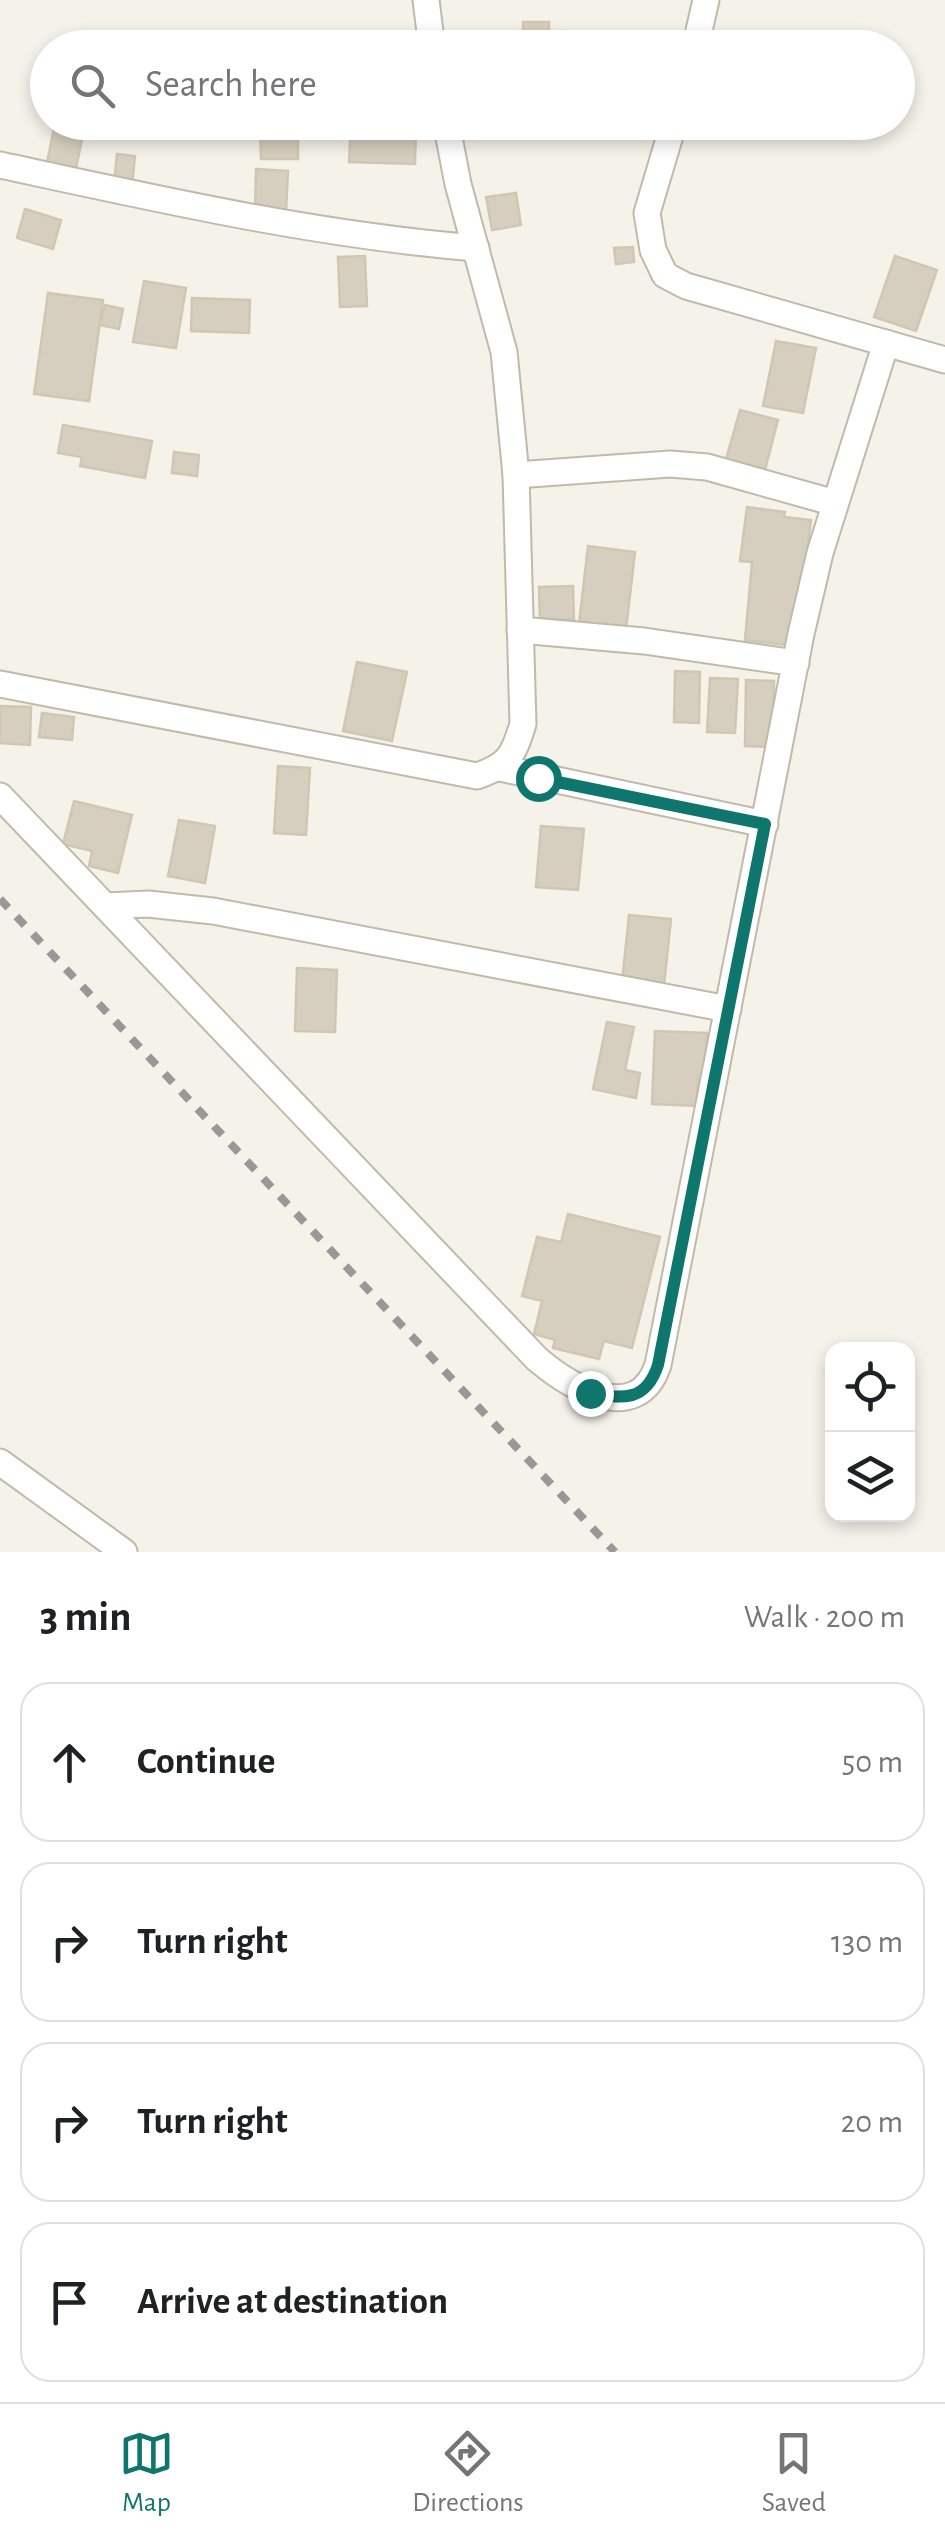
<!DOCTYPE html>
<html lang="en">
<head>
<meta charset="utf-8">
<style>
  :root { --surface:#fff; --page:#f2f2f2; --text:#202124; --muted:#757577; --line:#e0e0e0; --accent:#0f766e }
  body { margin:0; font-family:"Alegreya Sans",sans-serif; background:var(--page); color:var(--text) }
  .controls { position:absolute; right:30px; bottom:30px; display:grid; overflow:hidden; border-radius:20px; box-shadow:0 5px 15px #0003 }
  .controls button { width:90px; height:90px; display:grid; place-items:center; padding:0; border:0; border-bottom:2px solid var(--line); background:var(--surface); color:var(--text); font:50px sans-serif }
  .stop { position:absolute; width:30px; height:30px; margin:-22px; border:8px solid #0f766e; border-radius:50%; background:#fff }
  .stop.end { background:#0f766e; border-color:#fff; box-shadow:0 2px 10px #0008 }
  .list { margin:0; padding:0; list-style:none }
  h2 { display:flex; justify-content:space-between; align-items:center; height:130px; margin:0; padding:0 40px; font-size:42px }
  h2 small { font-size:32px; font-weight:400; color:var(--muted) }
  .list li { display:grid; grid-template-columns:65px 1fr auto; gap:30px; align-items:center; box-sizing:border-box; height:160px; margin:0 20px 20px; padding:0 20px; border:2px solid var(--line); border-radius:30px }
  .list b { display:block; font-size:38px; white-space:nowrap }
  .list em { font-size:32px; font-style:normal; color:var(--muted) }
  .icon { flex:none; width:55px; height:55px; fill:none; stroke:currentColor; stroke-width:2; stroke-linecap:round; stroke-linejoin:round }
  .map { position:relative; flex:none; width:945px; height:1552px; overflow:hidden }
  .search { position:absolute; background:var(--surface); box-shadow:0 5px 15px #0003; left:30px; right:30px; top:30px; height:110px; display:flex; align-items:center; gap:25px; box-sizing:border-box; padding:0 35px; border-radius:55px; color:var(--muted); font-size:38px }
  .sheet { height:850px; background:var(--surface) }
  nav { display:flex; justify-content:space-around; align-items:center; box-sizing:border-box; height:140px; border-top:2px solid var(--line); background:var(--surface); font-size:28px; color:var(--muted) }
  nav a { display:grid; justify-items:center; gap:5px }
  nav .on { color:var(--accent) }
  .map>svg:first-child { display:block }
  .building { fill:#d6cebe; stroke:#d1c7b1; stroke-width:2.5 }
  .lines { fill:none; stroke-linecap:round; stroke-linejoin:round }
  .street-casing { stroke:#c0baab; stroke-width:29 }
  .street { stroke:#fff; stroke-width:25 }
  .rail { stroke:#989898; stroke-width:8; stroke-dasharray:12 12; stroke-linecap:butt }
  .route { stroke:#0f766e; stroke-width:12 }
</style>
</head>
<body>
<div class="map">
<svg width="945" height="1552" viewBox="0 0 945 1552">
  <rect width="100%" height="100%" fill="#f4f2e9"/>
  <!-- building -->
  <g class="building">
    <rect x="523" y="22" width="26" height="26"/>
    <path d="M 559,31 L 609,32 L 609,48 L 559,48 Z"/>
    <path d="M 260,122 L 298,122 L 298,159 L 261,159 Z"/>
    <path d="M 351,122 L 416,122 L 415,164 L 349,162 Z"/>
    <path d="M 54,129 L 83,135 L 76,168 L 47,162 Z"/>
    <path d="M 117,154 L 135,156 L 132,185 L 114,183 Z"/>
    <path d="M 256,169 L 288,171 L 286,212 L 255,211 Z"/>
    <path d="M 516,193 L 521,225 L 492,230 L 486,197 Z"/>
    <path d="M 25,209 L 61,220 L 53,249 L 17,238 Z"/>
    <path d="M 633,247 L 634,262 L 616,264 L 614,248 Z"/>
    <path d="M 365,256 L 367,306 L 340,307 L 338,257 Z"/>
    <path d="M 895,256 L 937,270 L 916,331 L 874,317 Z"/>
    <path d="M 144,281 L 186,288 L 176,348 L 133,342 Z"/>
    <path d="M 48,293 L 103,300 L 89,401 L 34,394 Z"/>
    <path d="M 192,298 L 250,300 L 249,333 L 191,331 Z"/>
    <path d="M 105,305 L 123,309 L 119,329 L 100,325 Z"/>
    <path d="M 776,341 L 816,348 L 803,413 L 763,406 Z"/>
    <path d="M 740,410 L 778,420 L 764,474 L 725,463 Z"/>
    <path d="M 63,425 L 152,441 L 145,478 L 80,466 L 82,457 L 58,453 Z"/>
    <path d="M 174,452 L 199,455 L 197,476 L 172,473 Z"/>
    <path d="M 747,507 L 785,512 L 784,517 L 811,520 L 795,646 L 745,640 L 752,562 L 740,561 Z"/>
    <path d="M 588,546 L 635,552 L 626,630 L 579,624 Z"/>
    <path d="M 573,586 L 574,619 L 540,620 L 539,587 Z"/>
    <path d="M 357,662 L 407,672 L 392,741 L 343,731 Z"/>
    <path d="M 675,671 L 700,672 L 699,723 L 674,722 Z"/>
    <path d="M 710,678 L 738,679 L 735,733 L 707,732 Z"/>
    <path d="M 746,680 L 774,681 L 773,747 L 745,746 Z"/>
    <path d="M 0,706 L 31,707 L 30,745 L 0,743 Z"/>
    <path d="M 42,713 L 74,717 L 72,740 L 39,737 Z"/>
    <path d="M 278,766 L 310,768 L 306,835 L 274,833 Z"/>
    <path d="M 74,801 L 132,815 L 118,873 L 89,866 L 92,851 L 63,844 Z"/>
    <path d="M 179,820 L 215,826 L 205,883 L 168,876 Z"/>
    <path d="M 541,826 L 584,829 L 578,890 L 536,887 Z"/>
    <path d="M 629,915 L 671,919 L 664,986 L 622,982 Z"/>
    <path d="M 297,968 L 337,970 L 335,1032 L 295,1031 Z"/>
    <path d="M 607,1022 L 634,1027 L 625,1070 L 640,1073 L 636,1098 L 593,1089 Z"/>
    <path d="M 655,1031 L 707,1033 L 705,1075 L 698,1075 L 697,1106 L 652,1104 Z"/>
    <path d="M 568,1214 L 660,1237 L 632,1348 L 604,1341 L 599,1359 L 553,1348 L 555,1340 L 534,1334 L 542,1301 L 522,1296 L 537,1237 L 561,1242 Z"/>
  </g>
  <g class="lines">
    <!-- street casing -->
    <g class="street-casing">
      <g id="street">
        <path d="M 426,0 L 432,48"/>
        <path d="M 695,48 L 706,0"/>
        <path d="M 674,122 L 647,213 L 653,250 L 665,275 L 686,286 L 945,360"/>
        <path d="M 0,165 C 158,199 315,235 476,248"/>
        <path d="M 516,475 L 670,464 L 707,467 L 835,503"/>
        <path d="M 520,630 L 644,641 L 796,663"/>
        <path d="M 0,684 L 477,776 C 509,765 513,756 523,724 L 516,475 L 504,352 L 458,184 L 446,122"/>
        <path d="M 500,768 L 765,824"/>
        <path d="M 0,796 L 537,1359 C 570,1387 637,1427 658,1365 L 801,634 L 820,553 L 886,343"/>
        <path d="M 105,906 L 148,904 L 213,911 L 728,1009"/>
        <path d="M 0,1462 L 124,1552"/>
      </g>
    </g>
    <!-- street -->
    <use href="#street" class="street"/>
    <!-- rail -->
    <path class="rail" d="M 0,899 L 615,1552"/>
  </g>
  <g class="lines">
    <!-- route -->
    <path class="route" d="M 538,778 L 765,824 L 658,1365 C 646,1402 623,1399 590,1393"/>
  </g>
</svg>
<div class="controls">
<button><svg class="icon" aria-label="locate" viewBox="0 0 24 24"><circle cx="12" cy="12" r="6"/><path d="M12 2v4M12 18v4M2 12h4M18 12h4"/></svg></button>
<button><svg class="icon" aria-label="layers" viewBox="0 0 24 24"><path d="M12 4l9 5-9 5-9-5zM3 14l9 5 9-5"/></svg></button>
</div>
<div class="stop" style="left:538px;top:778px"></div>
<div class="stop end" style="left:590px;top:1393px"></div>
<div class="search"><svg class="icon" aria-label="search" viewBox="0 0 24 24"><circle cx="10" cy="10" r="6"/><path d="M15 15l6 6"/></svg>Search here</div>
</div>
<section class="sheet">
<h2>3 min<small>Walk · 200 m</small></h2>
<ul class="list">
<li><svg class="icon" aria-label="ahead" viewBox="0 0 24 24"><path d="M12 20V5M6 11l6-6 6 6"/></svg><div><b>Continue</b></div><em>50 m</em></li>
<li><svg class="icon" aria-label="right" viewBox="0 0 24 24"><path d="M7 20v-9h11M14 6l5 5-5 5"/></svg><div><b>Turn right</b></div><em>130 m</em></li>
<li><svg class="icon" aria-label="right" viewBox="0 0 24 24"><path d="M7 20v-9h11M14 6l5 5-5 5"/></svg><div><b>Turn right</b></div><em>20 m</em></li>
<li><svg class="icon" aria-label="arrive" viewBox="0 0 24 24"><path d="M6 21V4h12l-3 4 3 4H6"/></svg><div><b>Arrive at destination</b></div></li>
</ul>
</section>
<nav>
<a class="on"><svg class="icon" aria-label="map" viewBox="0 0 24 24"><path d="M3 6l6-2 6 2 6-2v14l-6 2-6-2-6 2zM9 4v14M15 6v14"/></svg>Map</a>
<a><svg class="icon" aria-label="directions" viewBox="0 0 24 24"><path d="M12 3l9 9-9 9-9-9zM9 14v-3h6M13 9l2 2-2 2"/></svg>Directions</a>
<a><svg class="icon" aria-label="saved" viewBox="0 0 24 24"><path d="M7 4h10v16l-5-4-5 4z"/></svg>Saved</a>
</nav>
</body>
</html>
